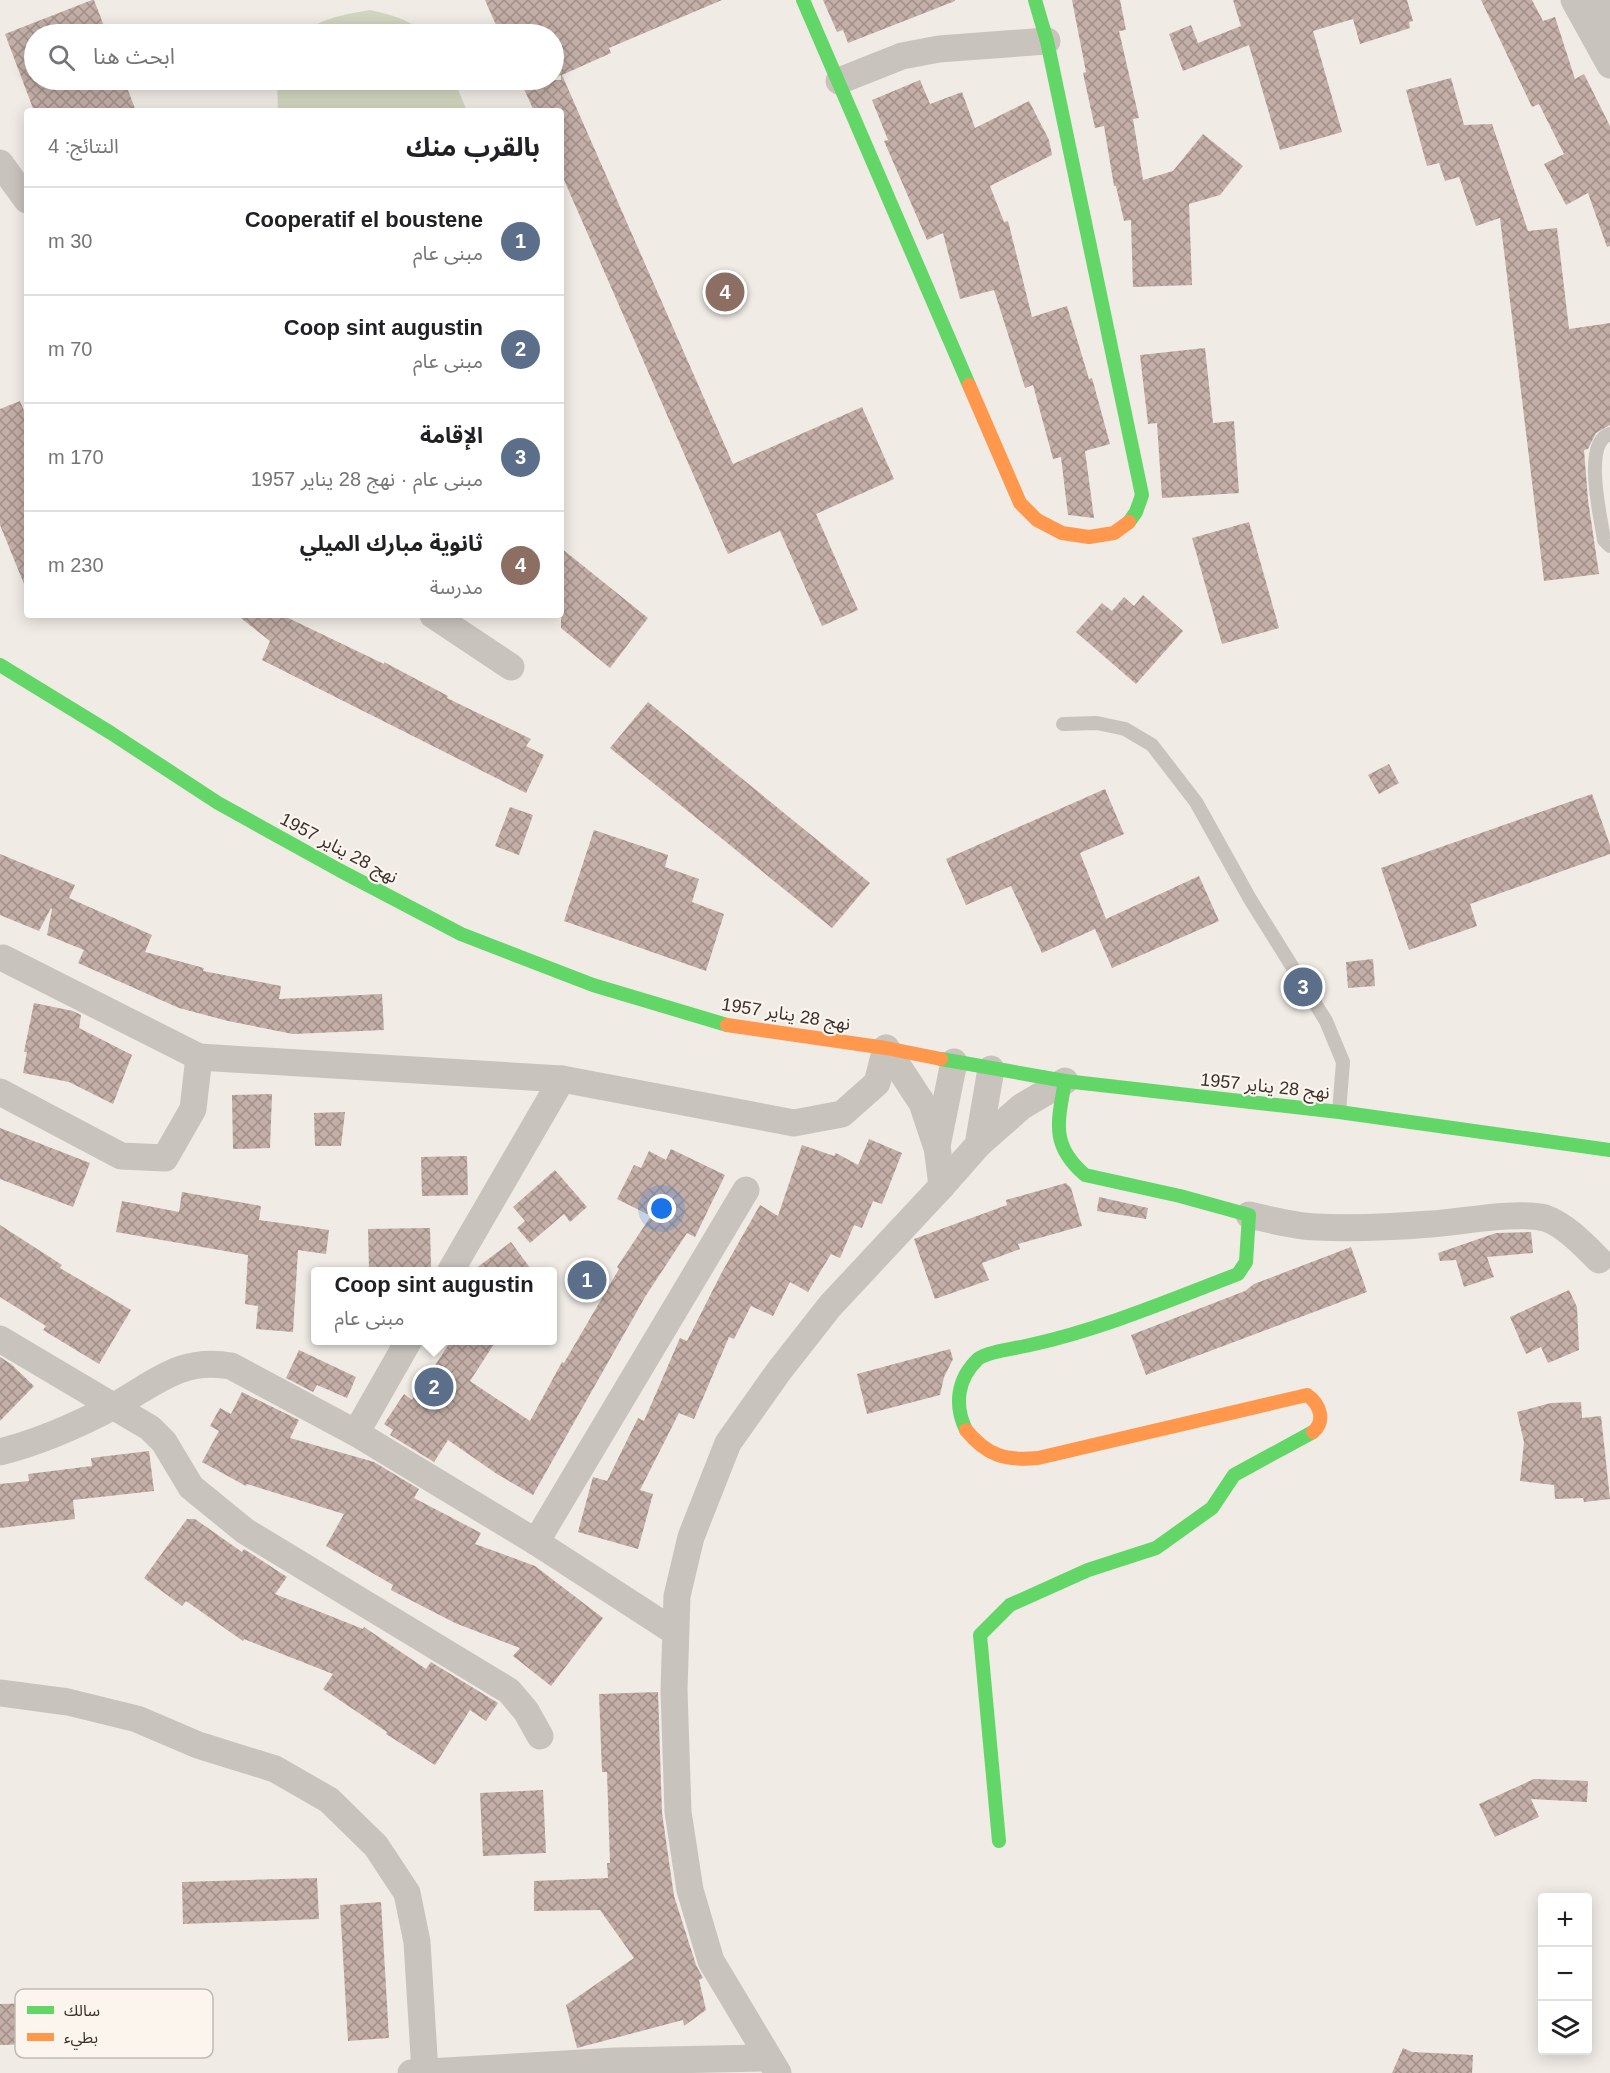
<!DOCTYPE html>
<html lang="ar">
<head>
<meta charset="utf-8">
<style>
  :root { --surface:#fff; --page:#f2f2f2; --text:#202124; --muted:#757577; --line:#e0e0e0; --accent:#b45309 }
  body { margin:0; font-family:Helvetica,"Noto Sans Arabic",sans-serif; background:var(--page); color:var(--text); direction:rtl }
  .controls { position:absolute; right:18px; bottom:18px; display:grid; overflow:hidden; border-radius:6px; box-shadow:0 3px 15px #0003 }
  .controls button { width:54px; height:54px; display:grid; place-items:center; padding:0; border:0; border-bottom:2px solid var(--line); background:var(--surface); color:var(--text); font:30px sans-serif }
  .you { position:absolute; left:662px; top:1209px; width:21px; height:21px; margin:-15px; border:4px solid #fff; border-radius:50%; background:#1a73e8; box-shadow:0 0 0 9px #1a73e833 }
  .badge { display:grid; place-items:center; width:39px; height:39px; border-radius:50%; background:var(--accent); color:#fff; font-size:20px; font-weight:700 }
  .pin { position:absolute; translate:-50% -50%; border:3px solid #fff; box-shadow:0 2px 6px #0006 }
  .popup { position:absolute; left:311px; top:1267px; width:246px; height:78px; box-sizing:border-box; display:grid; place-content:center; border-radius:6px; background:var(--surface); filter:drop-shadow(0 2px 4px #0005); font-size:20px; white-space:nowrap; color:var(--muted) }
  .popup b { font-size:22px; color:var(--text) }
  .popup::after { content:''; position:absolute; left:50%; top:100%; margin-left:-12px; border:12px solid transparent; border-top-color:var(--surface) }
  .list { margin:0; padding:0; list-style:none }
  h2 { display:flex; justify-content:space-between; align-items:center; height:78px; margin:0; padding:0 24px; font-size:26px }
  h2 small { font-size:20px; font-weight:400; color:var(--muted) }
  .list li { display:grid; grid-template-columns:39px 1fr auto; gap:18px; align-items:center; box-sizing:border-box; height:108px; padding:0 24px; border-top:2px solid var(--line) }
  .list b { display:block; font-size:22px; white-space:nowrap }
  .list p { margin:0; font-size:20px; white-space:nowrap; color:var(--muted) }
  .list em { font-size:20px; font-style:normal; color:var(--muted) }
  .icon { flex:none; width:33px; height:33px; fill:none; stroke:currentColor; stroke-width:2; stroke-linecap:round; stroke-linejoin:round }
  .map { position:relative; flex:none; width:1610px; height:2073px; overflow:hidden; direction:ltr }
  .search { position:absolute; background:var(--surface); box-shadow:0 3px 15px #0003; left:24px; top:24px; width:540px; height:66px; display:flex; align-items:center; gap:15px; box-sizing:border-box; padding:0 21px; border-radius:33px; color:var(--muted); font-size:22px }
  .panel { position:absolute; background:var(--surface); box-shadow:0 3px 15px #0003; left:24px; top:108px; width:540px; height:510px; border-radius:6px; direction:rtl }
  .map>svg:first-child { display:block }
  .green { fill:#d1d6bf }
  .building { fill:url(#building-cross-hatch) }
  .lines { fill:none; stroke-linecap:round; stroke-linejoin:round }
  .lane { stroke:#c9c3be; stroke-width:14 }
  .street { stroke:#c9c3be; stroke-width:27 }
  .fast { stroke:#63d668; stroke-width:14 }
  .slow { stroke:#ff974d; stroke-width:14 }
  .labels { text-anchor:middle; dominant-baseline:central; stroke-width:4.5; stroke-linejoin:round; paint-order:stroke }
  .street-label { font-size:18px; fill:#3b302b; stroke:#fbf5ee }
  .key { fill:#fbf5ee; stroke:#c1bab4; stroke-width:1.5 }
  .key-label { font-size:16px; fill:#3b302b }
</style>
</head>
<body>
<div class="map">
<svg width="1610" height="2073" viewBox="0 0 1610 2073">
  <defs>
    <pattern id="building-cross-hatch" width="8" height="8" patternUnits="userSpaceOnUse" patternTransform="scale(1.5)"><rect width="8" height="8" fill="#c3afa7"/><path d="M0 0l8 8M0 8l8-8" fill="none" stroke="#a08f88"/></pattern>
  </defs>
  <rect width="100%" height="100%" fill="#f0ebe5"/>
  <!-- green -->
  <g class="green">
    <path d="M 370,10 C 392,15 408,19 426,34 L 303,34 C 319,18 348,14 370,10 Z"/>
    <path d="M 277,80 L 454,80 L 467,111 L 278,111 Z"/>
  </g>
  <!-- building -->
  <g class="building">
    <path d="M 92,0 L 94,0 L 107,34 L 34,34 L 34,80 L 124,80 L 136,111 L 34,111 L 5,34 Z"/>
    <path d="M 485,0 L 722,0 L 609,48 L 611,53 L 562,75 L 733,464 L 862,407 L 894,479 L 816,514 L 858,610 L 822,626 L 780,531 L 728,554 L 561,173 L 561,111 L 534,111 L 520,80 L 561,80 L 561,75 L 554,78 L 554,34 L 500,34 Z"/>
    <path d="M 823,0 L 955,0 L 955,1 L 848,43 L 843,30 L 837,32 Z"/>
    <path d="M 1072,0 L 1120,0 L 1126,30 L 1119,31 L 1139,118 L 1133,119 L 1143,180 L 1173,171 L 1203,134 L 1243,166 L 1220,195 L 1189,204 L 1192,285 L 1133,287 L 1131,220 L 1124,221 L 1116,186 L 1114,186 L 1104,126 L 1095,128 L 1083,73 L 1086,72 Z"/>
    <path d="M 1233,0 L 1407,0 L 1413,21 L 1409,22 L 1410,28 L 1360,44 L 1353,19 L 1313,31 L 1342,132 L 1280,150 L 1249,45 L 1183,71 L 1169,34 L 1191,25 L 1198,43 L 1241,26 Z"/>
    <path d="M 1481,0 L 1532,0 L 1543,21 L 1555,17 L 1575,79 L 1584,74 L 1610,126 L 1610,246 L 1607,247 L 1588,193 L 1566,205 L 1544,164 L 1564,154 L 1539,104 L 1532,107 Z"/>
    <path d="M 1451,78 L 1464,125 L 1492,124 L 1528,231 L 1557,228 L 1569,329 L 1610,323 L 1610,425 L 1596,433 L 1588,449 L 1584,450 L 1588,500 L 1599,574 L 1544,581 L 1500,218 L 1476,226 L 1459,177 L 1445,181 L 1439,163 L 1427,166 L 1406,90 Z"/>
    <path d="M 920,80 L 930,104 L 962,92 L 975,128 L 1029,101 L 1049,140 L 1052,155 L 990,186 L 1004,222 L 1008,221 L 1032,317 L 1067,306 L 1089,379 L 1092,378 L 1110,444 L 1085,451 L 1094,518 L 1068,515 L 1061,457 L 1053,459 L 1033,385 L 1025,388 L 994,290 L 960,299 L 943,233 L 927,240 L 884,141 L 888,140 L 872,100 Z"/>
    <path d="M 1205,348 L 1213,423 L 1234,421 L 1239,493 L 1162,498 L 1157,423 L 1148,424 L 1140,355 Z"/>
    <path d="M 20,401 L 27,418 L 26,589 L 0,525 L 0,409 Z"/>
    <path d="M 1249,522 L 1279,628 L 1222,644 L 1192,538 Z"/>
    <path d="M 561,548 L 648,618 L 610,668 L 561,628 Z"/>
    <path d="M 1143,595 L 1183,631 L 1136,684 L 1076,632 L 1102,603 L 1112,611 L 1124,597 L 1134,606 Z"/>
    <path d="M 237,615 L 282,615 L 384,664 L 384,662 L 448,696 L 447,698 L 531,739 L 526,746 L 544,755 L 526,793 L 262,660 L 270,641 Z"/>
    <path d="M 648,702 L 870,883 L 832,928 L 610,748 Z"/>
    <path d="M 1389,764 L 1399,783 L 1379,794 L 1368,775 Z"/>
    <path d="M 1105,789 L 1124,834 L 1080,853 L 1106,919 L 1199,876 L 1219,921 L 1112,968 L 1095,929 L 1042,953 L 1011,886 L 966,905 L 946,859 Z"/>
    <path d="M 1592,794 L 1610,845 L 1610,854 L 1470,904 L 1477,926 L 1409,950 L 1381,868 Z"/>
    <path d="M 510,807 L 533,815 L 519,855 L 495,846 Z"/>
    <path d="M 594,830 L 668,855 L 665,867 L 699,879 L 692,902 L 724,914 L 706,971 L 564,921 Z"/>
    <path d="M 0,854 L 75,885 L 69,898 L 152,935 L 145,952 L 204,968 L 203,971 L 281,986 L 279,999 L 382,994 L 384,1030 L 293,1034 L 228,1021 L 179,1008 L 78,963 L 84,950 L 47,935 L 52,909 L 51,908 L 39,931 L 0,915 Z"/>
    <path d="M 1373,959 L 1375,986 L 1348,988 L 1346,962 Z"/>
    <path d="M 34,1003 L 73,1011 L 81,1015 L 79,1028 L 132,1055 L 113,1104 L 69,1082 L 23,1073 L 27,1052 L 24,1052 Z"/>
    <path d="M 272,1094 L 270,1148 L 233,1149 L 232,1095 Z"/>
    <path d="M 345,1112 L 341,1146 L 315,1146 L 314,1113 Z"/>
    <path d="M 0,1128 L 90,1163 L 73,1207 L 0,1179 Z"/>
    <path d="M 869,1139 L 902,1153 L 882,1204 L 873,1201 L 862,1228 L 854,1225 L 840,1258 L 831,1254 L 808,1292 L 790,1282 L 773,1316 L 751,1306 L 734,1339 L 729,1337 L 694,1419 L 679,1413 L 640,1490 L 653,1494 L 638,1549 L 578,1532 L 593,1477 L 607,1481 L 638,1418 L 644,1421 L 680,1338 L 687,1341 L 722,1272 L 760,1205 L 778,1216 L 802,1145 L 834,1156 L 836,1153 L 858,1165 Z"/>
    <path d="M 671,1149 L 725,1175 L 695,1237 L 687,1233 L 645,1297 L 533,1495 L 497,1474 L 448,1440 L 434,1462 L 390,1435 L 393,1430 L 384,1424 L 404,1394 L 412,1400 L 451,1341 L 496,1341 L 470,1381 L 530,1421 L 562,1362 L 564,1363 L 619,1269 L 617,1267 L 651,1216 L 617,1199 L 634,1165 L 641,1168 L 649,1151 L 666,1160 Z"/>
    <path d="M 467,1156 L 468,1195 L 422,1196 L 421,1157 Z"/>
    <path d="M 555,1170 L 587,1207 L 570,1222 L 564,1214 L 530,1243 L 517,1228 L 525,1221 L 513,1207 Z"/>
    <path d="M 1066,1183 L 1071,1188 L 1082,1226 L 1018,1244 L 1020,1249 L 982,1263 L 989,1280 L 935,1299 L 914,1239 L 1007,1205 L 1006,1200 Z"/>
    <path d="M 182,1192 L 261,1206 L 259,1220 L 329,1230 L 326,1254 L 298,1250 L 293,1332 L 256,1329 L 258,1306 L 245,1304 L 248,1255 L 116,1232 L 122,1201 L 179,1212 Z"/>
    <path d="M 1099,1197 L 1148,1208 L 1146,1219 L 1097,1211 Z"/>
    <path d="M 0,1225 L 62,1265 L 60,1268 L 131,1310 L 99,1364 L 43,1330 L 46,1326 L 0,1297 Z"/>
    <path d="M 430,1228 L 431,1267 L 369,1268 L 368,1229 Z"/>
    <path d="M 1531,1232 L 1533,1253 L 1487,1257 L 1494,1277 L 1464,1287 L 1456,1260 L 1440,1261 L 1438,1253 L 1496,1233 Z"/>
    <path d="M 511,1242 L 533,1272 L 471,1272 Z"/>
    <path d="M 1351,1247 L 1367,1292 L 1146,1375 L 1131,1335 L 1245,1291 L 1254,1284 Z"/>
    <path d="M 1569,1290 L 1577,1307 L 1579,1350 L 1548,1363 L 1541,1347 L 1526,1354 L 1510,1317 Z"/>
    <path d="M 950,1349 L 953,1359 L 944,1377 L 940,1395 L 867,1414 L 857,1374 Z"/>
    <path d="M 299,1350 L 356,1377 L 347,1398 L 317,1385 L 313,1392 L 286,1378 Z"/>
    <path d="M 0,1357 L 11,1364 L 34,1386 L 0,1421 Z"/>
    <path d="M 242,1392 L 299,1420 L 290,1438 L 374,1462 L 419,1489 L 414,1498 L 481,1533 L 475,1544 L 535,1566 L 603,1618 L 551,1686 L 513,1656 L 520,1648 L 455,1623 L 391,1590 L 393,1585 L 326,1546 L 344,1514 L 247,1484 L 246,1486 L 202,1462 L 219,1431 L 210,1426 L 220,1408 L 231,1414 Z"/>
    <path d="M 1581,1402 L 1582,1418 L 1601,1416 L 1610,1499 L 1584,1502 L 1583,1498 L 1555,1499 L 1554,1485 L 1520,1481 L 1524,1442 L 1517,1412 L 1551,1403 Z"/>
    <path d="M 149,1451 L 154,1491 L 73,1500 L 75,1519 L 0,1528 L 0,1484 L 29,1481 L 28,1474 L 92,1466 L 91,1458 Z"/>
    <path d="M 187,1519 L 195,1519 L 242,1552 L 244,1549 L 287,1577 L 275,1594 L 363,1629 L 364,1627 L 426,1669 L 431,1662 L 498,1703 L 486,1721 L 470,1710 L 435,1765 L 386,1734 L 387,1732 L 323,1689 L 333,1674 L 244,1639 L 243,1641 L 186,1601 L 182,1606 L 144,1578 Z"/>
    <path d="M 658,1692 L 662,1813 L 674,1896 L 696,1965 L 703,1978 L 699,1980 L 706,2010 L 684,2026 L 683,2020 L 577,2048 L 566,2005 L 634,1958 L 600,1910 L 534,1911 L 534,1881 L 608,1878 L 607,1863 L 610,1863 L 607,1772 L 602,1772 L 599,1694 Z"/>
    <path d="M 1534,1779 L 1588,1781 L 1587,1802 L 1531,1799 L 1539,1817 L 1495,1837 L 1479,1804 Z"/>
    <path d="M 543,1790 L 546,1853 L 483,1856 L 480,1793 Z"/>
    <path d="M 317,1878 L 319,1919 L 183,1924 L 182,1882 Z"/>
    <path d="M 381,1902 L 389,2038 L 348,2041 L 340,1905 Z"/>
    <path d="M 184,2000 L 185,2040 L 0,2045 L 0,2004 Z"/>
    <path d="M 1403,2048 L 1412,2052 L 1473,2055 L 1472,2073 L 1392,2073 Z"/>
  </g>
  <g class="lines">
    <!-- lane -->
    <g class="lane">
      <path d="M 1610,434 C 1582,442 1601,518 1604,540 L 1610,546"/>
      <path d="M 1063,724 L 1097,723 L 1125,729 L 1152,745 L 1196,802 L 1250,899 L 1326,1021 L 1343,1062 L 1339,1112"/>
    </g>
    <!-- street -->
    <g class="street">
      <path d="M 1574,0 L 1610,65"/>
      <path d="M 1600,0 L 1610,39"/>
      <path d="M 839,81 L 902,56 L 939,49 L 1047,41"/>
      <path d="M 0,163 L 27,200"/>
      <path d="M 433,615 L 511,667"/>
      <path d="M 3,958 L 199,1057 L 562,1079 L 794,1123 L 842,1114 L 877,1083 L 886,1048"/>
      <path d="M 886,1048 L 922,1103 L 936,1145"/>
      <path d="M 0,1092 L 121,1156 L 165,1158 L 193,1109 L 199,1057"/>
      <path d="M 978,1145 L 1021,1107 L 1065,1081"/>
      <path d="M 942,1186 L 937,1146 L 954,1062"/>
      <path d="M 1249,1215 C 1271,1220 1293,1226 1316,1227 C 1354,1229 1393,1227 1431,1224 C 1462,1222 1515,1211 1545,1218 C 1564,1224 1585,1246 1599,1260"/>
      <path d="M 450,1272 L 562,1079"/>
      <path d="M 0,1339 L 150,1428 L 164,1442 L 191,1487 L 245,1531 L 509,1691 L 526,1711 L 540,1736"/>
      <path d="M 356,1433 L 409,1340"/>
      <path d="M 0,1452 C 39,1442 76,1426 112,1407 C 155,1384 179,1357 231,1366 L 356,1433 L 536,1542 L 675,1632"/>
      <path d="M 536,1542 L 746,1190"/>
      <path d="M 0,1693 L 68,1702 L 137,1719 L 198,1745 L 275,1769 L 329,1800 L 376,1846 L 407,1893 L 417,1942 L 425,2072"/>
      <path d="M 411,2073 L 616,2061 L 768,2058"/>
      <path d="M 778,2073 L 711,1961 L 690,1890 L 678,1812 L 674,1690 L 677,1596 L 691,1537 L 728,1443 L 779,1371 L 830,1306 L 942,1186 L 978,1145 L 991,1069"/>
    </g>
    <!-- fast -->
    <g class="fast">
      <path d="M 803,0 L 969,385"/>
      <path d="M 1035,0 L 1047,41 L 1142,495 L 1136,512 L 1129,522"/>
      <path d="M 0,665 L 111,733 L 218,803 L 339,870 L 461,934 L 593,985 L 727,1025"/>
      <path d="M 941,1059 L 1065,1081 L 1339,1112 L 1610,1150"/>
      <path d="M 966,1430 C 954,1405 957,1379 978,1359 C 986,1352 1018,1348 1030,1345 C 1102,1329 1170,1300 1238,1274 L 1246,1262 L 1249,1215 L 1180,1196 L 1085,1175 C 1050,1145 1058,1122 1065,1081"/>
      <path d="M 999,1841 L 980,1635 L 1010,1605 L 1088,1570 L 1156,1548 L 1212,1508 L 1234,1475 L 1313,1432"/>
    </g>
    <!-- slow -->
    <g class="slow">
      <path d="M 969,385 L 1020,503 L 1037,520 L 1062,533 L 1089,537 L 1114,533 L 1129,522"/>
      <path d="M 727,1025 L 886,1048 L 941,1059"/>
      <path d="M 966,1430 C 987,1456 1006,1461 1038,1458 L 1307,1395 C 1320,1404 1326,1421 1313,1432"/>
    </g>
  </g>
  <g class="labels">
    <!-- street labels -->
    <g class="street-label">
      <text transform="translate(339 848) rotate(28)">نهج 28 يناير 1957</text>
      <text transform="translate(786 1014) rotate(9)">نهج 28 يناير 1957</text>
      <text transform="translate(1265 1086) rotate(6)">نهج 28 يناير 1957</text>
    </g>
  </g>
  <!-- legend -->
  <rect x="15" y="1989" width="198" height="69" rx="9" class="key"/>
  <rect x="27" y="2006" width="27" height="8" fill="#63d668"/>
  <rect x="27" y="2033" width="27" height="8" fill="#ff974d"/>
  <g class="key-label">
    <text x="64" y="2016">سالك</text>
    <text x="64" y="2043">بطيء</text>
  </g>
</svg>
<div class="controls">
<button>+</button>
<button>−</button>
<button><svg class="icon" aria-label="layers" viewBox="0 0 24 24"><path d="M12 4l9 5-9 5-9-5zM3 14l9 5 9-5"/></svg></button>
</div>
<div class="you"></div>
<div class="pin badge" style="left:587px;top:1280px;background:#5c6f8a">1</div>
<div class="pin badge" style="left:434px;top:1387px;background:#5c6f8a">2</div>
<div class="popup"><b>Coop sint augustin</b>مبنى عام</div>
<div class="pin badge" style="left:1303px;top:987px;background:#5c6f8a">3</div>
<div class="pin badge" style="left:725px;top:292px;background:#8d6e63">4</div>
<div class="search"><svg class="icon" aria-label="search" viewBox="0 0 24 24"><circle cx="10" cy="10" r="6"/><path d="M15 15l6 6"/></svg>ابحث هنا</div>
<section class="panel">
<h2>بالقرب منك<small>النتائج: 4</small></h2>
<ul class="list">
<li><span class="badge" style="background:#5c6f8a">1</span><div><b>Cooperatif el boustene</b><p>مبنى عام</p></div><em>30 m</em></li>
<li><span class="badge" style="background:#5c6f8a">2</span><div><b>Coop sint augustin</b><p>مبنى عام</p></div><em>70 m</em></li>
<li><span class="badge" style="background:#5c6f8a">3</span><div><b>الإقامة</b><p>مبنى عام · نهج 28 يناير 1957</p></div><em>170 m</em></li>
<li><span class="badge" style="background:#8d6e63">4</span><div><b>ثانوية مبارك الميلي</b><p>مدرسة</p></div><em>230 m</em></li>
</ul>
</section>
</div>
</body>
</html>
